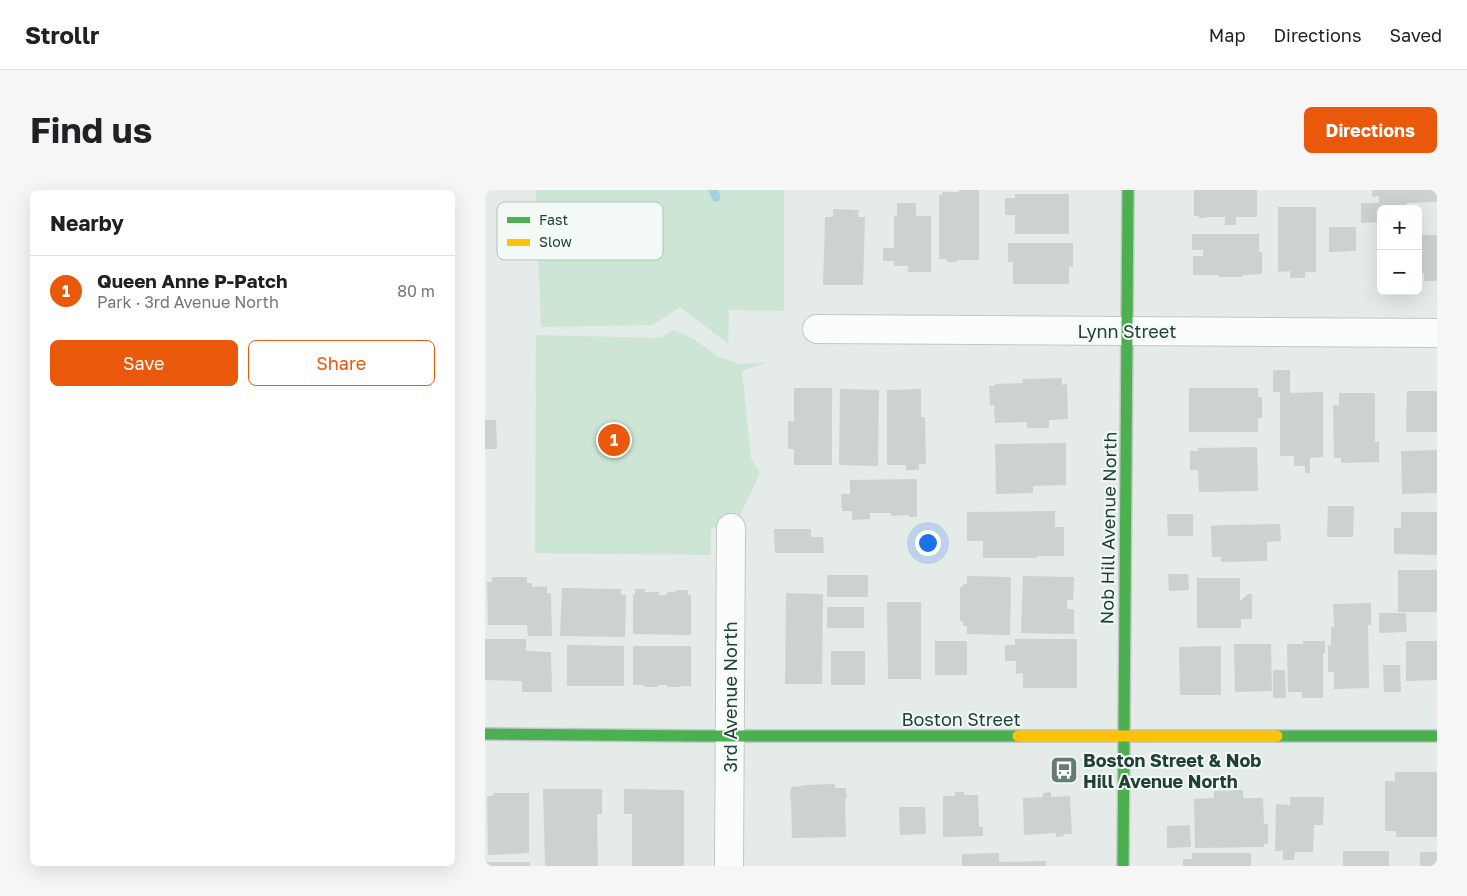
<!DOCTYPE html>
<html lang="en">
<head>
<meta charset="utf-8">
<style>
  :root { --surface:#fff; --page:#f6f6f6; --text:#202124; --muted:#757577; --line:#e0e0e0; --accent:#ea580c }
  body { margin:0; font-family:"Golos Text",sans-serif; background:var(--page); color:var(--text) }
  .controls { position:absolute; right:15px; top:15px; display:grid; overflow:hidden; border-radius:8px; box-shadow:0 5px 20px #0002 }
  .controls button { width:45px; height:45px; display:grid; place-items:center; padding:0; border:0; border-bottom:1px solid var(--line); background:var(--surface); color:var(--text); font:25px sans-serif }
  .you { position:absolute; left:442px; top:352px; width:18px; height:18px; margin:-12px; border:4px solid #fff; border-radius:50%; background:#1a73e8; box-shadow:0 0 0 8px #1a73e833 }
  .badge { display:grid; place-items:center; width:32px; height:32px; border-radius:50%; background:var(--accent); color:#fff; font-size:16px; font-weight:700 }
  .pin { position:absolute; translate:-50% -50%; border:2px solid #fff; box-shadow:0 1px 5px #0006 }
  .list { margin:0; padding:0; list-style:none }
  h2 { display:flex; justify-content:space-between; align-items:center; height:65px; margin:0; padding:0 20px; font-size:21px }
  h2 small { font-size:16px; font-weight:400; color:var(--muted) }
  .list li { display:grid; grid-template-columns:32px 1fr auto; gap:15px; align-items:center; box-sizing:border-box; height:70px; padding:0 20px; border-top:1px solid var(--line) }
  .list b { display:block; font-size:19px; white-space:nowrap }
  .list p { margin:0; font-size:16px; white-space:nowrap; color:var(--muted) }
  .list em { font-size:16px; font-style:normal; color:var(--muted) }
  .actions { display:flex; gap:10px; padding:15px 20px }
  .actions a { flex:1; padding:11px 0; border:1px solid var(--accent); border-radius:8px; text-align:center; font-size:18px; color:var(--accent) }
  .actions .main { background:var(--accent); color:#fff }
  .map { position:relative; flex:none; width:952px; height:676px; overflow:hidden; border-radius:8px }
  header { display:flex; align-items:center; gap:30px; box-sizing:border-box; height:70px; padding:0 25px; background:var(--surface); border-bottom:1px solid var(--line) }
  header strong { font-size:24px }
  nav { display:flex; gap:28px; margin-inline-start:auto; font-size:18px }
  .intro { display:flex; align-items:center; justify-content:space-between; box-sizing:border-box; height:120px; padding:0 30px }
  h1 { margin:0; font-size:35px }
  .button { padding:12px 22px; border-radius:8px; background:var(--accent); color:#fff; font-size:18px; font-weight:700 }
  main { display:flex; gap:30px; padding:0 30px }
  aside { flex:1; background:var(--surface); border-radius:8px; box-shadow:0 5px 20px #0002 }
  .map>svg:first-child { display:block }
  .green { fill:#cde5d4 }
  .lines { fill:none; stroke-linecap:round; stroke-linejoin:round }
  .stream { stroke:#a2d3dc; stroke-width:9 }
  .building { fill:#ccd2cf }
  .street-casing { stroke:#c2c8c5; stroke-width:30 }
  .fast-casing { stroke:#c0c8c5; stroke-width:14 }
  .slow-casing { stroke:#c0c8c5; stroke-width:14 }
  .street { stroke:#fbfcfc; stroke-width:28 }
  .fast { stroke:#4caf50; stroke-width:11 }
  .slow { stroke:#ffc107; stroke-width:11 }
  .labels { text-anchor:middle; dominant-baseline:central; stroke-width:4; stroke-linejoin:round; paint-order:stroke }
  .street-label { font-size:18px; fill:#204038; stroke:#f3faf6 }
  .poi-label { font-size:18px; font-weight:bold; fill:#204038; stroke:#f3faf6; text-anchor:start }
  .key { fill:#f3faf6; stroke:#b4c2bd; stroke-width:1 }
  .key-label { font-size:14px; fill:#204038 }
</style>
</head>
<body>
<header>
<strong>Strollr</strong>
<nav><a>Map</a><a>Directions</a><a>Saved</a></nav>
</header>
<div class="intro"><h1>Find us</h1><a class="button">Directions</a></div>
<main>
<aside>
<h2>Nearby<small></small></h2>
<ul class="list">
<li><span class="badge">1</span><div><b>Queen Anne P-Patch</b><p>Park · 3rd Avenue North</p></div><em>80 m</em></li>
</ul>
<div class="actions"><a class="main">Save</a><a>Share</a></div>
</aside>
<div class="map">
<svg width="952" height="676" viewBox="0 0 952 676">
  <rect width="100%" height="100%" fill="#e5ebe8"/>
  <!-- green -->
  <g class="green">
    <path d="M 51,0 L 299,0 L 299,121 L 244,120 L 243,154 L 195,117 L 168,135 L 56,137 Z"/>
    <path d="M 188,140 L 207,148 L 234,167 L 255,174 L 283,172 L 257,181 L 266,268 L 275,283 L 254,328 L 226,339 L 226,365 L 50,363 L 51,145 L 176,148 Z"/>
  </g>
  <g class="lines">
    <!-- stream -->
    <path class="stream" d="M 228,0 L 231,7"/>
  </g>
  <!-- building -->
  <g class="building">
    <path d="M 474,0 L 494,0 L 494,70 L 472,70 L 472,72 L 462,72 L 462,69 L 454,69 L 454,5 L 457,5 L 457,2 L 474,2 Z"/>
    <path d="M 709,0 L 772,0 L 772,27 L 751,27 L 751,35 L 740,35 L 740,27 L 720,27 L 720,28 L 714,28 L 714,26 L 709,26 Z"/>
    <path d="M 887,0 L 952,0 L 952,12 L 922,13 L 922,16 L 906,16 L 906,19 L 896,19 L 896,32 L 876,33 L 876,13 L 894,13 L 894,6 L 887,7 Z"/>
    <path d="M 530,4 L 584,4 L 584,44 L 530,44 L 530,25 L 520,25 L 520,8 L 530,8 Z"/>
    <path d="M 412,13 L 431,13 L 431,26 L 446,26 L 446,82 L 423,82 L 423,76 L 409,76 L 409,71 L 398,71 L 398,58 L 409,58 L 409,26 L 412,26 Z"/>
    <path d="M 793,17 L 831,17 L 831,82 L 820,82 L 820,88 L 805,88 L 805,81 L 793,82 Z"/>
    <path d="M 348,19 L 374,20 L 373,27 L 380,27 L 378,95 L 338,95 L 340,27 L 348,27 Z"/>
    <path d="M 844,37 L 871,37 L 871,61 L 844,62 Z"/>
    <path d="M 707,44 L 774,44 L 774,62 L 777,62 L 777,84 L 757,85 L 757,87 L 734,87 L 734,85 L 708,85 L 708,66 L 718,66 L 718,60 L 707,60 Z"/>
    <path d="M 933,45 L 952,45 L 952,91 L 939,91 L 939,83 L 933,83 Z"/>
    <path d="M 523,53 L 588,53 L 588,77 L 584,77 L 584,94 L 528,94 L 528,72 L 523,72 Z"/>
    <path d="M 788,180 L 805,180 L 805,203 L 838,202 L 838,267 L 825,268 L 825,283 L 820,283 L 820,276 L 809,276 L 809,266 L 795,266 L 795,202 L 788,202 Z"/>
    <path d="M 577,188 L 577,195 L 582,194 L 583,229 L 564,230 L 564,238 L 542,238 L 542,232 L 510,233 L 509,215 L 505,215 L 504,196 L 510,196 L 510,194 L 538,193 L 538,189 Z"/>
    <path d="M 309,198 L 347,198 L 347,275 L 309,275 L 309,259 L 303,259 L 303,231 L 309,231 Z"/>
    <path d="M 704,198 L 773,198 L 773,207 L 777,207 L 777,228 L 773,228 L 773,242 L 704,242 Z"/>
    <path d="M 355,199 L 394,200 L 393,276 L 354,275 Z"/>
    <path d="M 436,199 L 436,227 L 440,227 L 441,274 L 434,274 L 434,280 L 421,280 L 421,275 L 402,275 L 402,200 Z"/>
    <path d="M 922,201 L 952,201 L 952,242 L 921,242 Z"/>
    <path d="M 854,203 L 890,203 L 890,252 L 894,252 L 894,272 L 856,273 L 856,268 L 849,268 L 848,215 L 854,215 Z"/>
    <path d="M 0,230 L 11,230 L 12,259 L 0,259 Z"/>
    <path d="M 581,253 L 581,295 L 548,296 L 548,303 L 511,304 L 510,254 Z"/>
    <path d="M 772,257 L 773,301 L 714,302 L 713,280 L 705,280 L 705,261 L 713,261 L 713,258 Z"/>
    <path d="M 952,260 L 952,303 L 917,304 L 916,261 Z"/>
    <path d="M 432,289 L 432,327 L 424,327 L 424,325 L 406,326 L 406,323 L 385,323 L 385,329 L 367,330 L 367,321 L 357,321 L 356,304 L 365,304 L 365,290 Z"/>
    <path d="M 843,316 L 869,316 L 868,347 L 842,347 Z"/>
    <path d="M 570,321 L 570,337 L 579,337 L 579,366 L 552,366 L 552,368 L 498,368 L 498,351 L 482,351 L 482,322 Z"/>
    <path d="M 916,322 L 952,322 L 952,365 L 909,364 L 909,338 L 916,338 Z"/>
    <path d="M 682,324 L 708,324 L 708,346 L 683,346 Z"/>
    <path d="M 795,334 L 796,351 L 782,352 L 782,371 L 736,372 L 736,367 L 727,367 L 726,336 L 738,335 Z"/>
    <path d="M 289,339 L 326,339 L 326,347 L 338,347 L 339,363 L 290,363 Z"/>
    <rect x="913" y="380" width="39" height="42"/>
    <path d="M 683,384 L 703,384 L 704,400 L 684,401 Z"/>
    <rect x="342" y="385" width="41" height="22"/>
    <path d="M 482,386 L 526,387 L 525,445 L 482,444 L 482,436 L 478,436 L 478,431 L 475,431 L 475,397 L 478,397 L 478,394 L 482,394 Z"/>
    <path d="M 538,386 L 589,387 L 588,410 L 582,410 L 582,419 L 589,419 L 589,444 L 536,443 Z"/>
    <path d="M 7,387 L 42,387 L 42,393 L 47,393 L 47,397 L 62,396 L 62,403 L 66,403 L 67,446 L 43,446 L 42,435 L 3,435 L 2,392 L 7,392 Z"/>
    <path d="M 712,388 L 755,388 L 755,411 L 763,404 L 767,404 L 767,429 L 756,429 L 756,438 L 712,438 Z"/>
    <path d="M 77,398 L 136,399 L 136,405 L 141,405 L 140,447 L 75,446 Z"/>
    <path d="M 150,399 L 160,399 L 160,402 L 174,402 L 174,405 L 182,405 L 182,402 L 191,402 L 191,400 L 203,400 L 203,405 L 206,405 L 206,445 L 148,444 L 148,404 L 150,404 Z"/>
    <path d="M 301,403 L 338,404 L 337,494 L 300,494 Z"/>
    <path d="M 402,412 L 436,412 L 436,489 L 403,489 Z"/>
    <path d="M 886,413 L 886,435 L 883,435 L 884,498 L 849,499 L 849,482 L 843,482 L 843,455 L 846,455 L 846,437 L 849,437 L 848,414 Z"/>
    <rect x="342" y="417" width="37" height="21"/>
    <path d="M 894,423 L 921,423 L 922,442 L 894,443 Z"/>
    <path d="M 0,449 L 41,449 L 41,461 L 66,462 L 67,502 L 37,502 L 37,491 L 0,490 Z"/>
    <path d="M 530,449 L 592,449 L 592,498 L 538,498 L 538,483 L 531,484 L 531,471 L 520,471 L 520,455 L 530,455 Z"/>
    <rect x="450" y="451" width="32" height="34"/>
    <path d="M 818,451 L 840,451 L 840,463 L 838,463 L 838,508 L 817,508 L 817,502 L 803,502 L 802,454 L 818,454 Z"/>
    <path d="M 921,451 L 952,451 L 952,490 L 921,491 Z"/>
    <path d="M 749,454 L 786,454 L 787,501 L 750,502 Z"/>
    <path d="M 82,455 L 139,456 L 139,496 L 82,496 Z"/>
    <path d="M 148,456 L 206,456 L 206,496 L 196,496 L 196,497 L 182,497 L 182,495 L 173,495 L 173,497 L 159,497 L 159,495 L 148,495 Z"/>
    <path d="M 736,456 L 736,505 L 695,505 L 694,457 Z"/>
    <rect x="346" y="461" width="34" height="34"/>
    <path d="M 898,475 L 915,475 L 916,502 L 899,502 Z"/>
    <path d="M 788,480 L 800,480 L 801,508 L 788,508 Z"/>
    <path d="M 910,582 L 952,582 L 952,647 L 911,647 L 911,641 L 900,641 L 900,591 L 910,591 Z"/>
    <path d="M 350,594 L 350,598 L 361,598 L 361,603 L 362,603 L 362,608 L 360,609 L 361,647 L 307,648 L 306,609 L 305,609 L 306,597 L 318,596 L 318,595 Z"/>
    <path d="M 58,599 L 117,599 L 117,624 L 112,624 L 113,676 L 60,676 Z"/>
    <path d="M 139,599 L 199,600 L 199,676 L 147,676 L 147,624 L 139,624 Z"/>
    <path d="M 758,600 L 758,608 L 778,608 L 779,634 L 783,634 L 783,654 L 779,654 L 779,657 L 710,658 L 709,609 L 729,608 L 729,601 Z"/>
    <path d="M 470,602 L 479,602 L 479,605 L 493,605 L 494,637 L 498,637 L 498,646 L 458,647 L 458,606 L 470,606 Z"/>
    <path d="M 566,602 L 566,607 L 585,606 L 587,644 L 579,644 L 579,646 L 571,647 L 571,643 L 539,645 L 538,608 L 558,607 L 558,603 Z"/>
    <path d="M 8,603 L 44,603 L 44,663 L 3,665 L 2,606 L 8,606 Z"/>
    <path d="M 805,607 L 839,607 L 838,635 L 829,635 L 828,662 L 810,662 L 809,670 L 798,670 L 798,661 L 790,661 L 791,614 L 805,615 Z"/>
    <path d="M 414,617 L 440,617 L 441,644 L 415,645 Z"/>
    <path d="M 705,635 L 706,657 L 682,658 L 682,636 Z"/>
    <rect x="858" y="661" width="46" height="15"/>
    <rect x="935" y="662" width="17" height="14"/>
    <path d="M 514,663 L 514,672 L 561,671 L 561,676 L 477,676 L 477,664 Z"/>
    <path d="M 707,663 L 766,663 L 766,676 L 698,676 L 698,669 L 707,669 Z"/>
    <rect x="0" y="672" width="45" height="4"/>
  </g>
  <g class="lines">
    <!-- street casing -->
    <g class="street-casing">
      <g id="street">
        <path d="M 332,139 L 952,143"/>
        <path d="M 244,676 L 246,338"/>
      </g>
    </g>
    <!-- fast casing -->
    <g class="fast-casing">
      <g id="fast">
        <path d="M 0,544 L 212,546 L 533,546"/>
        <path d="M 792,546 L 952,546"/>
        <path d="M 638,676 L 643,0"/>
      </g>
    </g>
    <!-- slow casing -->
    <g class="slow-casing">
      <path id="slow" d="M 533,546 L 792,546"/>
    </g>
    <!-- street -->
    <use href="#street" class="street"/>
    <!-- fast -->
    <use href="#fast" class="fast"/>
    <!-- slow -->
    <use href="#slow" class="slow"/>
  </g>
  <!-- icons -->
  <defs>
    <g id="bus-square" transform="scale(1.4375)"><rect x="-9" y="-9" width="18" height="18" rx="4" fill="#657c76" stroke="#f3faf6"/><path d="M-5-6H5V4H4V6H2V4H-2V6H-4V4H-5ZM-3.5-4V0h7V-4ZM-3.5 1.2v1.5H-2V1.2ZM2 1.2v1.5H3.5V1.2Z" fill="#fff"/></g>
  </defs>
  <g fill-rule="evenodd">
    <use href="#bus-square" x="579" y="580"/>
  </g>
  <g class="labels">
    <!-- street labels -->
    <g class="street-label">
      <text x="642" y="141">Lynn Street</text>
      <text transform="translate(623 338) rotate(-89)">Nob Hill Avenue North</text>
      <text transform="translate(245 507) rotate(-90)">3rd Avenue North</text>
      <text x="476" y="529">Boston Street</text>
    </g>
    <!-- poi labels -->
    <g class="poi-label">
      <text x="598" y="570">Boston Street &amp; Nob<tspan x="598" dy="21">Hill Avenue North</tspan></text>
    </g>
  </g>
  <!-- legend -->
  <rect x="12" y="12" width="166" height="58" rx="8" class="key"/>
  <rect x="22" y="27" width="23" height="6" fill="#4caf50"/>
  <rect x="22" y="49" width="23" height="7" fill="#ffc107"/>
  <g class="key-label">
    <text x="54" y="35">Fast</text>
    <text x="54" y="57">Slow</text>
  </g>
</svg>
<div class="controls">
<button>+</button>
<button>−</button>
</div>
<div class="you"></div>
<div class="pin badge" style="left:129px;top:250px">1</div>
</div>
</main>
</body>
</html>
